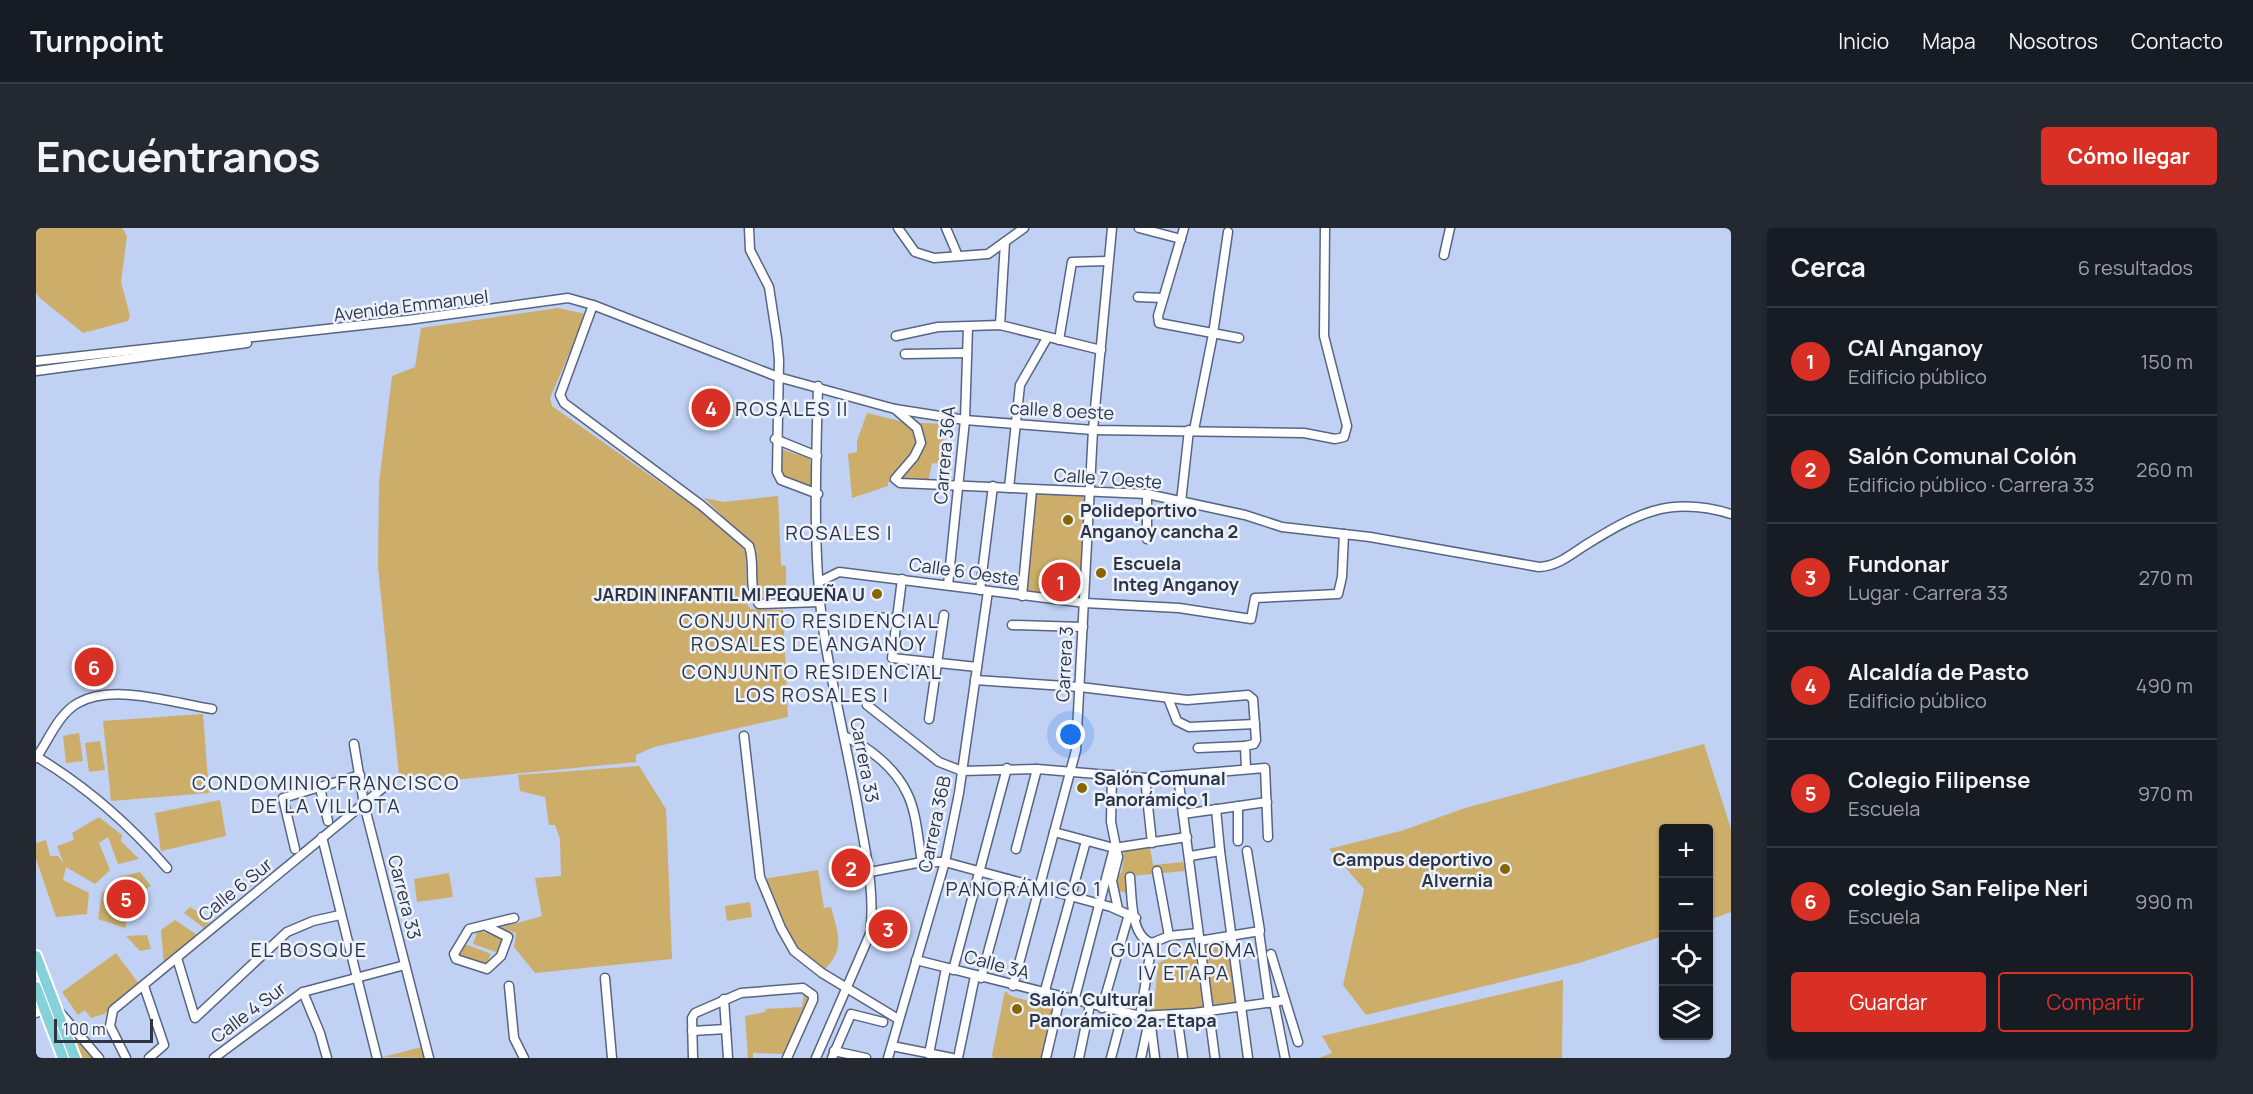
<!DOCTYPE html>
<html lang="es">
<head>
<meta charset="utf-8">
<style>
  :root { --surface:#171b24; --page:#242831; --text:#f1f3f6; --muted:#9ea1a6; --line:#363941; --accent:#d93025 }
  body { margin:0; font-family:Manrope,sans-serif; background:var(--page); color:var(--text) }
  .controls { position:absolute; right:18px; bottom:18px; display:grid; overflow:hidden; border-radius:6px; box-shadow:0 2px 4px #0004 }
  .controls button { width:54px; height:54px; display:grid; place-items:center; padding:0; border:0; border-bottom:2px solid var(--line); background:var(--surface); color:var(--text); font:30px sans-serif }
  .scale { position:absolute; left:18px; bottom:15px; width:99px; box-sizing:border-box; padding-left:6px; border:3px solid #2e3442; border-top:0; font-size:16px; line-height:21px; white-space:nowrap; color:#2e3442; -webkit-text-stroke:4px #ecf2fd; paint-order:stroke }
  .you { position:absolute; left:1035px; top:507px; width:21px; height:21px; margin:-15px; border:4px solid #fff; border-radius:50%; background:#1a73e8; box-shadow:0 0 0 9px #1a73e833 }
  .badge { display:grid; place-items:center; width:39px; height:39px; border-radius:50%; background:var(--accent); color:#fff; font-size:20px; font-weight:700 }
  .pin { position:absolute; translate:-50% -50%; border:3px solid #fff; box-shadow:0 2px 6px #0006 }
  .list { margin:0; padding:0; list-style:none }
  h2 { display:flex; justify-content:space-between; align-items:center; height:78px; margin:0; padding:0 24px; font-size:26px }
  h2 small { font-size:20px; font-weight:400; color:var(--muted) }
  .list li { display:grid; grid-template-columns:39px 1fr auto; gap:18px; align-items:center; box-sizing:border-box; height:108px; padding:0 24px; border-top:2px solid var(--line) }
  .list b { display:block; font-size:22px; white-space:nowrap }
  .list p { margin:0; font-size:20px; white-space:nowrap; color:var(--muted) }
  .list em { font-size:20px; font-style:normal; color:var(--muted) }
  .actions { display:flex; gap:12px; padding:18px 24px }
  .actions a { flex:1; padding:14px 0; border:2px solid var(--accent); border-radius:6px; text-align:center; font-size:21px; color:var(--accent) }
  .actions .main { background:var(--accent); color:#fff }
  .icon { flex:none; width:33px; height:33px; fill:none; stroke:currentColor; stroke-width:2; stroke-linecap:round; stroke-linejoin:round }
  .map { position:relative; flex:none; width:1695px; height:830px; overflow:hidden; border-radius:6px }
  header { display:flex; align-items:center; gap:36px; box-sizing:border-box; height:84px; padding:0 30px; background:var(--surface); border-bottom:2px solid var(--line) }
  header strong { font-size:28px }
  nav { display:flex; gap:33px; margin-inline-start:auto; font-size:21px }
  .intro { display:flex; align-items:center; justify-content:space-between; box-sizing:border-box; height:144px; padding:0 36px }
  h1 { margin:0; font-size:42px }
  .button { padding:15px 27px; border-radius:6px; background:var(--accent); color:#fff; font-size:21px; font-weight:700 }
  main { display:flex; gap:36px; padding:0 36px }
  aside { flex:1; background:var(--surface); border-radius:6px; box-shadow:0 2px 4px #0004 }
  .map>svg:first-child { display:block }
  .green { fill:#ccad6a }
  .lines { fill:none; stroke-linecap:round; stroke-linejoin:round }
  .minor-casing { stroke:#576584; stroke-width:11 }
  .major-casing { stroke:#fff; stroke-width:14 }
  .minor { stroke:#fff; stroke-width:8 }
  .major { stroke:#86d0d8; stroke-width:10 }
  .poi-dot { fill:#876601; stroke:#ecf2fd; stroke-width:2 }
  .labels { text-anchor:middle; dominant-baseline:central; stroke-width:5; stroke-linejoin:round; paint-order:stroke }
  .street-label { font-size:18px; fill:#2e3442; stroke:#ecf2fd }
  .poi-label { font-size:18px; font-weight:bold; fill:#2e3442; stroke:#ecf2fd; text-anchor:start }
  .neighbourhood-label { font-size:20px; letter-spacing:1.5px; fill:#2e3442; stroke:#ecf2fd }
</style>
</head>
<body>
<header>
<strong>Turnpoint</strong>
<nav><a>Inicio</a><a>Mapa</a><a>Nosotros</a><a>Contacto</a></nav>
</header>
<div class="intro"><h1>Encuéntranos</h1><a class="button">Cómo llegar</a></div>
<main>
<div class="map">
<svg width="1695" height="830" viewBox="0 0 1695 830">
  <rect width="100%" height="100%" fill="#c0d1f4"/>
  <!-- green -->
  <g class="green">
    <path d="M 0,0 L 86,0 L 91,8 L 85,54 L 94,88 L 92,93 L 47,105 L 4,70 L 0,65 Z"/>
    <path d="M 522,80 L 550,86 L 514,170 L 516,178 L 663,282 L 706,319 L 710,326 L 711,376 L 714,381 L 747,382 L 752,489 L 618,519 L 600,527 L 600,534 L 407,553 L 363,548 L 342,339 L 343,255 L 356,148 L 379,139 L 385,100 Z"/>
    <path d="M 831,185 L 868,194 L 908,196 L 905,236 L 896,235 L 892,254 L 852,254 L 852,258 L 816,270 L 812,226 L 821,224 L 821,213 Z"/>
    <path d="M 741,220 L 773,230 L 777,244 L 776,262 L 746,251 Z"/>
    <path d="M 998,265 L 1048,268 L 1044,368 L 996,365 L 988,360 Z"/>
    <path d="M 742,268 L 745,337 L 750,338 L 750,371 L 723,370 L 721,366 L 720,321 L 668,270 L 688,274 Z"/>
    <path d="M 167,486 L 173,565 L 75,573 L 67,493 Z"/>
    <path d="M 43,505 L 47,533 L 30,535 L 27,508 Z"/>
    <path d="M 64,513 L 69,542 L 53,544 L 49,515 Z"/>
    <path d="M 1668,516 L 1695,601 L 1695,684 L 1673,692 L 1672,600 L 1628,600 L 1627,708 L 1543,735 L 1330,787 L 1307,757 L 1328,661 L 1293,621 L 1365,603 L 1429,580 Z"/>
    <path d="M 603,538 L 630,581 L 636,731 L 499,745 L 478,719 L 480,705 L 464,700 L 506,688 L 499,650 L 525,648 L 524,611 L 519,597 L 513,597 L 509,569 L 484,563 L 482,547 Z"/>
    <path d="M 184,572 L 190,608 L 125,623 L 119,585 Z"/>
    <path d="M 63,589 L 86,607 L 85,613 L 103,631 L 82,636 L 72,609 L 63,615 L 74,642 L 59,656 L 30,639 L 27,652 L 53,665 L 51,686 L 20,689 L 0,631 L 0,615 L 10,612 L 14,628 L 22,628 L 28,636 L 21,618 L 38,612 L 36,605 Z"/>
    <path d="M 1114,620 L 1117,637 L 1147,634 L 1149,643 L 1094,648 L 1093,666 L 1081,662 L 1079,654 L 1086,643 L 1088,622 Z"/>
    <path d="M 782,642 L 788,680 L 795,679 C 802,706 810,721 788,742 L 761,723 L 753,712 L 727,651 Z"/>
    <path d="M 104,644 L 115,658 L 98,668 L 89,700 L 62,691 L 66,665 L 83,649 Z"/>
    <path d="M 413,645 L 417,669 L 381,674 L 378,651 Z"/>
    <path d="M 714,674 L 716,689 L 691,693 L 689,678 Z"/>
    <path d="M 154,679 L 176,692 L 168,700 L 148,685 Z"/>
    <path d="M 139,692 L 161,707 L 128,737 L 125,702 Z"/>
    <path d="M 442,702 L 468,711 L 463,725 L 437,716 Z"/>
    <path d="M 111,707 L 115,721 L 104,723 L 90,708 Z"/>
    <path d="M 1192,713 L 1201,777 L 1175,781 L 1168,716 Z"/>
    <path d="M 426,715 L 455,726 L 449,739 L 421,728 Z"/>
    <path d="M 80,725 L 103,756 L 68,786 L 55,790 L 49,782 L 42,787 L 26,764 Z"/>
    <path d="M 1160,725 L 1168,782 L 1114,788 L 1119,768 L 1122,736 L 1129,731 Z"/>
    <path d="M 1527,752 L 1526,830 L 1283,830 L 1296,825 L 1286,808 Z"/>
    <path d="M 969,763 L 975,768 L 1015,779 L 1019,783 L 1009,830 L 957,830 L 956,827 Z"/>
    <path d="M 768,766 L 773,769 L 749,826 L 717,825 L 717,830 L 712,830 L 709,788 L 729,784 L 730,781 L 766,779 Z"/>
    <path d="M 32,800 L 36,802 L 58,830 L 43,830 Z"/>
    <path d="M 386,819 L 389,830 L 347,829 Z"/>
  </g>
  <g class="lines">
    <!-- minor casing -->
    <g class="minor-casing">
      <g id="minor">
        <path d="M 713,0 L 714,22 L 733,59 L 741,111 L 743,132 L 741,244 L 745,252 L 782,266"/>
        <path d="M 862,0 L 879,24 L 898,30 L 952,26 L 988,0"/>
        <path d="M 910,0 L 922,28"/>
        <path d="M 1103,0 L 1145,11"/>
        <path d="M 1148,0 L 1122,88 L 1123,95 L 1203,110"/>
        <path d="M 1408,27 L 1414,0"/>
        <path d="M 1102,69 L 1127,70"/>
        <path d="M 557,77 L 524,167 L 528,175 L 665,277 L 713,318 C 720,337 711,359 723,376 L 784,374"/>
        <path d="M 964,97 L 969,14"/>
        <path d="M 860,108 L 902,99 L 964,97 L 1065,122"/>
        <path d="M 1023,112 L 1036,34 L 1072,33"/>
        <path d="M 869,126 L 931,125"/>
        <path d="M 0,133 L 372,92 L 532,70 L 557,77 L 742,149 L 859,181 L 929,192 L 1057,202 L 1268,205 L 1299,211 L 1308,209 L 1311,198 L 1288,108 L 1289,0"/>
        <path d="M 0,143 L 211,115"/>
        <path d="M 859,181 L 881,200 L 885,215 L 878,229 L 859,251 L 864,255 L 1111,266 L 1209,287 L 1246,299 L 1334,309 L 1503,339 C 1521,338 1533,328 1548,318 C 1600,286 1633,267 1695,286"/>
        <path d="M 1158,202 L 1177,106 L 1192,4"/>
        <path d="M 739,211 L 781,228"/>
        <path d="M 973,260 L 984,157 L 1011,110"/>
        <path d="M 1145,274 L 1153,202"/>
        <path d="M 1111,311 L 1111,266"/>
        <path d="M 866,351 L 856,430 L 941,439"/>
        <path d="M 783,354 L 803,344 L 1049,375 L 1143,380 L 1215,391 L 1219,370 L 1302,366 L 1306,349 L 1308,306"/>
        <path d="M 912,357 L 929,192 L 932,99"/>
        <path d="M 944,362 L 957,258"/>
        <path d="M 986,368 L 996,262"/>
        <path d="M 839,389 L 862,391"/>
        <path d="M 976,397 L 1047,399"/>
        <path d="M 939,452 L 1044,459 L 1151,472 L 1212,467 L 1217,471 L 1220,512 L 1218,516 L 1209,518 L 1210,540"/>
        <path d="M 1132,470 L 1141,493 L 1153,499 L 1219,496"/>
        <path d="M 831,477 L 903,534 L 926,543 L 1001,541 L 1109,550 L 1229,540 L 1232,609"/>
        <path d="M 893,491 L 908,387"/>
        <path d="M 708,508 L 724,649 L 745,700 L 758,723 L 786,745 L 862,791"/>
        <path d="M 810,509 C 834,520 859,540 871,565 C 881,585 882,613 886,634"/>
        <path d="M 318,516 L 328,576 L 393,830"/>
        <path d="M 1162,520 L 1209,518"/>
        <path d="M 1,529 C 51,559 93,596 131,640"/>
        <path d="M 0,530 C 12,513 23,485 42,475 C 77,455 138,475 176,481"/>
        <path d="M 1076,547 L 1075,594 L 1082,629 L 1076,653 L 1082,681"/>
        <path d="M 1142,548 L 1179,830"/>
        <path d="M 1109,550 L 1116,615"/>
        <path d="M 284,560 L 292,593"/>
        <path d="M 1202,578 L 1202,613"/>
        <path d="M 1180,581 L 1184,623 L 1212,830"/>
        <path d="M 1147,586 L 1231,574"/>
        <path d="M 1018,604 L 1078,620 L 1151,609"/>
        <path d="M 286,609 L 341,830"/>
        <path d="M 259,621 L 247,570 L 324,547"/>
        <path d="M 980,621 L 1001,541"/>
        <path d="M 1154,628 L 1184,623"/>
        <path d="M 1121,643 L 1133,708"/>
        <path d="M 834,644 L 886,634 L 909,634 L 1075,679 L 1100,690"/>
        <path d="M 1094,649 C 1096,668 1094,709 1116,715"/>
        <path d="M 456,696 L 452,699 L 472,709 L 465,728 L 451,741 L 420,731 L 418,726 L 433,701 L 478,690"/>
        <path d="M 1223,704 L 1233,775"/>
        <path d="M 1163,713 L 1224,703 L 1211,623"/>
        <path d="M 1116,715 L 1133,708 L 1162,705"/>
        <path d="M 1235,726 L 1262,814"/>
        <path d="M 141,730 L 159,790 L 251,704 L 277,693 L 304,687"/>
        <path d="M 880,732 L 1104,788 L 1158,785 L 1238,774"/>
        <path d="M 917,742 L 971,540"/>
        <path d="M 569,750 L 576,830"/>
        <path d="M 945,750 L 972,651"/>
        <path d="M 108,758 L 128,817 L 113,830"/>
        <path d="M 473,758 L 478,810 L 488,830"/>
        <path d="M 977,758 L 1040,522 L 1057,202 L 1076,0"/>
        <path d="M 267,764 L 284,805 L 291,830"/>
        <path d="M 1008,766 L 1050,613"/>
        <path d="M 688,771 L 692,830"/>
        <path d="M 1038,773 L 1078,620"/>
        <path d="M 1244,773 L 1238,774 L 1249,830"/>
        <path d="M 1066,780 L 1093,686"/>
        <path d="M 0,785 L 9,781 L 21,781 L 63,830"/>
        <path d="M 1141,787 L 1147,830"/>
        <path d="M 1104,788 L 1116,715"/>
        <path d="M 1115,798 L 1119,830"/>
        <path d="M 656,803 L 690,801"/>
        <path d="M 856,818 L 916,830"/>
        <path d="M 798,823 L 830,830"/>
        <path d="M 893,826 L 910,740"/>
        <path d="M 90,830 L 74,798 L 77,782 L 348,559"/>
        <path d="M 178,830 L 267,764 L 369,737"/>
        <path d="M 657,830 L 656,790 L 659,785 L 705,765 L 767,760 L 777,767 L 777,772 L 751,830"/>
        <path d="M 780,830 L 834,706 C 839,667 831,630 824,592 C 814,532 799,473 789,413 C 776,333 780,240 782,158"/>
        <path d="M 796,830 L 815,786 L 847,794"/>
        <path d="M 852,830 L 909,634 L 923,565 L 952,363"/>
        <path d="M 922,830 L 939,748"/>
        <path d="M 1010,830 L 1024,770"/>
        <path d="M 1043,830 L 1054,777"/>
        <path d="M 1075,830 L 1087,785"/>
        <path d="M 1105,830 L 1114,788"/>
      </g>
    </g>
    <!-- major casing -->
    <g class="major-casing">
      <g id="major">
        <path d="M 0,728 L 39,830"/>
        <path d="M 0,759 L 27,830"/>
      </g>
    </g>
    <!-- minor -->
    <use href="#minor" class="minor"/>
    <!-- major -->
    <use href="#major" class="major"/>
  </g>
  <!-- markers -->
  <g class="poi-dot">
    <circle cx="1032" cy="292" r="6"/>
    <circle cx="1065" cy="345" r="6"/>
    <circle cx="841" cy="366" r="6"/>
    <circle cx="1046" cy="560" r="6"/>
    <circle cx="1469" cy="641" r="6"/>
    <circle cx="981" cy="781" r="6"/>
  </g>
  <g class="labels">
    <!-- street labels -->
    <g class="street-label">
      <text transform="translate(375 77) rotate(-7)">Avenida Emmanuel</text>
      <text transform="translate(1026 182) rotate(3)">calle 8 oeste</text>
      <text transform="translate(908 227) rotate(-85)">Carrera 36A</text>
      <text transform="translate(1072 250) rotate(4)">Calle 7 Oeste</text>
      <text transform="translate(928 343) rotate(8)">Calle 6 Oeste</text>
      <text transform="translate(1028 436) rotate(-87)">Carrera 3</text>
      <text transform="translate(829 532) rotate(79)">Carrera 33</text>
      <text transform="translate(898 596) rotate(-78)">Carrera 36B</text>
      <text transform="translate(199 661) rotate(-39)">Calle 6 Sur</text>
      <text transform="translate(369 669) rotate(76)">Carrera 33</text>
      <text transform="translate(961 736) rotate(15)">Calle 3A</text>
      <text transform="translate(212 784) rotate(-37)">Calle 4 Sur</text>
    </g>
    <!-- poi labels -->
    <g class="poi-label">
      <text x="1044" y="282">Polideportivo<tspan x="1044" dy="21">Anganoy cancha 2</tspan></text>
      <text x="1077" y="335">Escuela<tspan x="1077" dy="21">Integ Anganoy</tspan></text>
      <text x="829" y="366" text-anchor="end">JARDIN INFANTIL MI PEQUEÑA U</text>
      <text x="1058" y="550">Salón Comunal<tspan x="1058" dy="21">Panorámico 1</tspan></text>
      <text x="1457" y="631" text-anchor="end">Campus deportivo<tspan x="1457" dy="21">Alvernia</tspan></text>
      <text x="993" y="771">Salón Cultural<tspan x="993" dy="21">Panorámico 2a. Etapa</tspan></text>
    </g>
    <!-- neighbourhood labels -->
    <g class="neighbourhood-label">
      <text x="756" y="180">ROSALES II</text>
      <text x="803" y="304">ROSALES I</text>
      <text x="773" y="392">CONJUNTO RESIDENCIAL<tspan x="773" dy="23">ROSALES DE ANGANOY</tspan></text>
      <text x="776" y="443">CONJUNTO RESIDENCIAL<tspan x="776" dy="23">LOS ROSALES I</tspan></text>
      <text x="290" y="554">CONDOMINIO FRANCISCO<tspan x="290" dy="23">DE LA VILLOTA</tspan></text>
      <text x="988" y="660">PANORÁMICO 1</text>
      <text x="273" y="721">EL BOSQUE</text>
      <text x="1148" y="721">GUALCALOMA<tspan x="1148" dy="23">IV ETAPA</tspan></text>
    </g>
  </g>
</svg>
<div class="controls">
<button>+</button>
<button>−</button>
<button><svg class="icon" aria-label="locate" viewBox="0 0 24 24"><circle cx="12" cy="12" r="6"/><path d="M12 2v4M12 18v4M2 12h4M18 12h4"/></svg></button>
<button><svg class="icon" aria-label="layers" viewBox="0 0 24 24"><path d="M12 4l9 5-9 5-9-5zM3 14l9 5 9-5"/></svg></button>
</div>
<div class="scale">100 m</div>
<div class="you"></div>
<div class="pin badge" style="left:1025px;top:354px">1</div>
<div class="pin badge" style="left:815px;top:640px">2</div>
<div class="pin badge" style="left:852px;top:701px">3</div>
<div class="pin badge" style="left:675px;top:180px">4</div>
<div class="pin badge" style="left:90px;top:671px">5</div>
<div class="pin badge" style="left:58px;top:439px">6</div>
</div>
<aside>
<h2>Cerca<small>6 resultados</small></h2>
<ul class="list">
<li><span class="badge">1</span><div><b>CAI Anganoy</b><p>Edificio público</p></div><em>150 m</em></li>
<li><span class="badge">2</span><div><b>Salón Comunal Colón</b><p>Edificio público · Carrera 33</p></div><em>260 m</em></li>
<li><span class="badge">3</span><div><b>Fundonar</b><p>Lugar · Carrera 33</p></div><em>270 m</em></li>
<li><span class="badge">4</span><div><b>Alcaldía de Pasto</b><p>Edificio público</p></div><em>490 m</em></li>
<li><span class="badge">5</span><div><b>Colegio Filipense</b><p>Escuela</p></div><em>970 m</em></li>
<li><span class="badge">6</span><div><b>colegio San Felipe Neri</b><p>Escuela</p></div><em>990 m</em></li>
</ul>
<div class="actions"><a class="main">Guardar</a><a>Compartir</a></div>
</aside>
</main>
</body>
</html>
